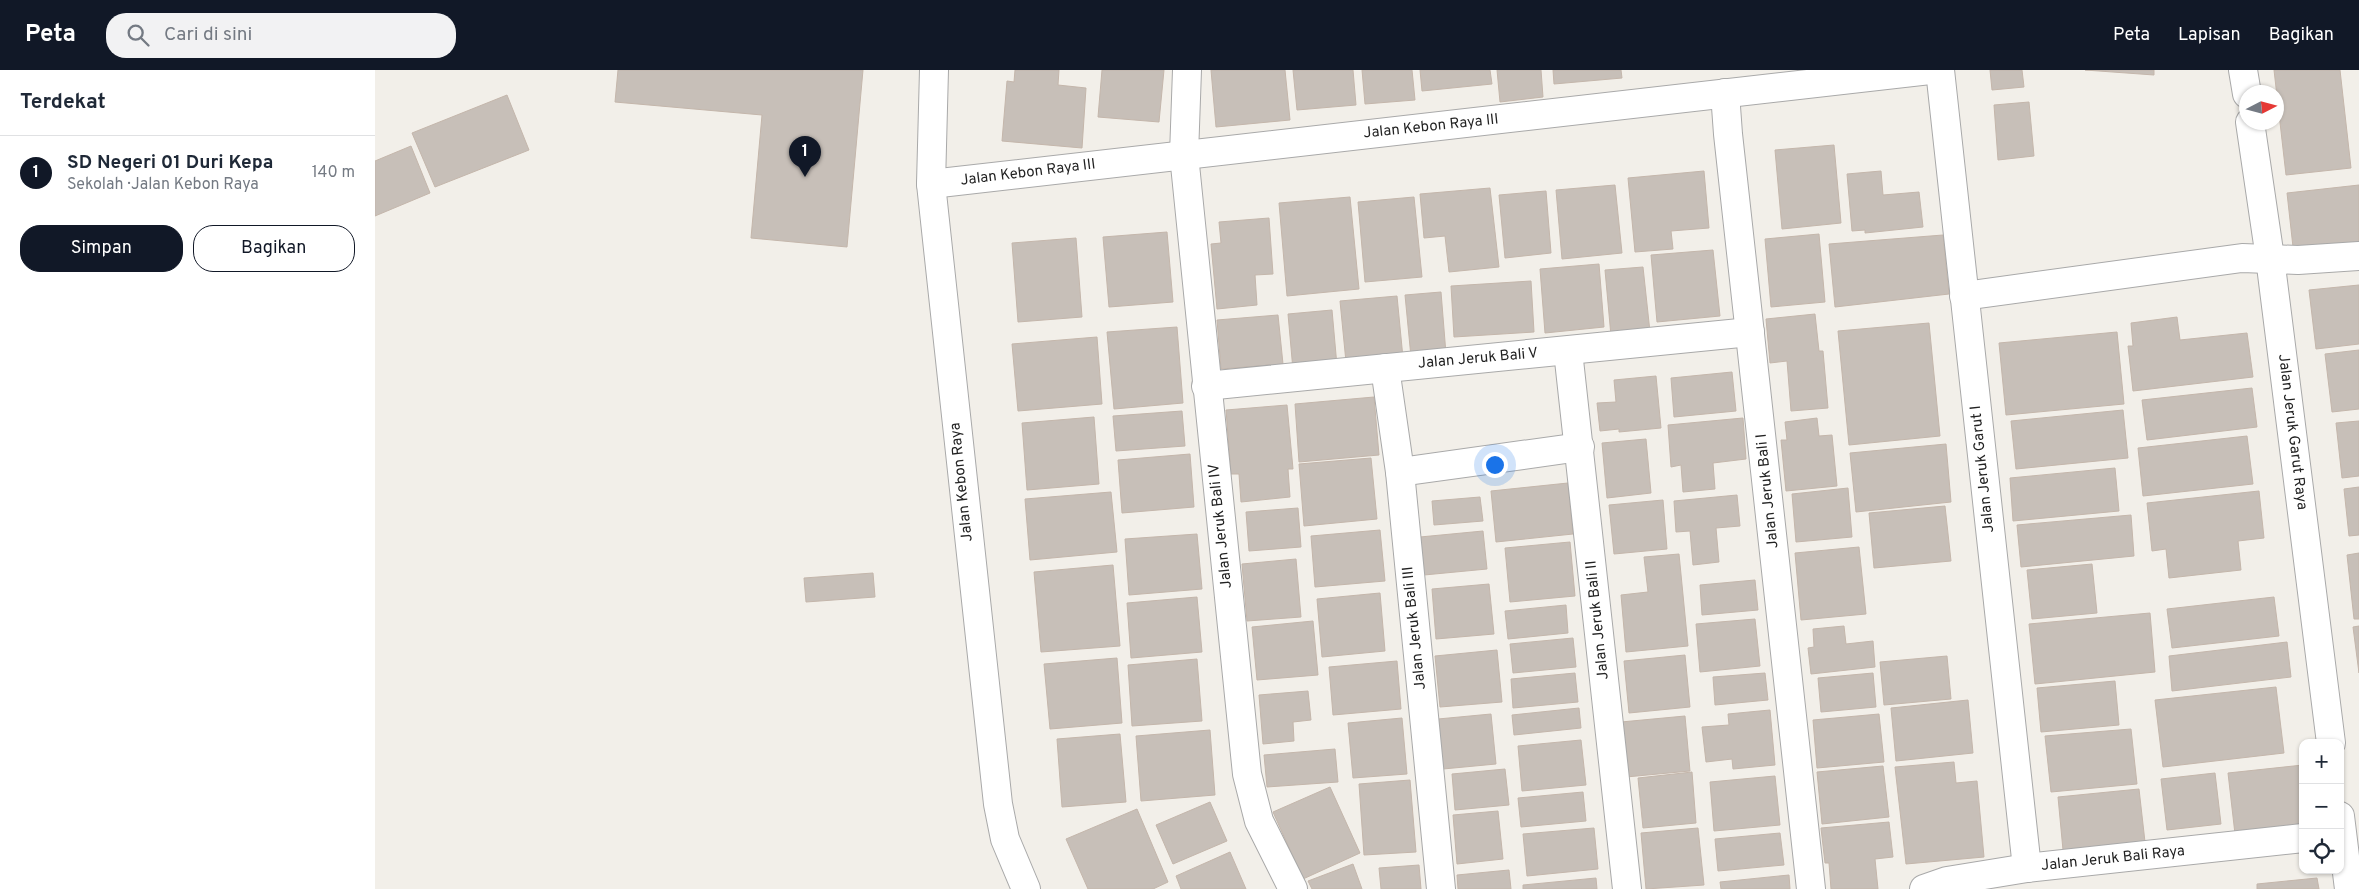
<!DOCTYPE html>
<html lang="id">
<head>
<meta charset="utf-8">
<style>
  :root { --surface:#fff; --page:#f2f2f3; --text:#1f2937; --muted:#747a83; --line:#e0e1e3; --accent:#111827 }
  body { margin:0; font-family:Overpass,sans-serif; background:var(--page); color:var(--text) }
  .controls { position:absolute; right:15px; bottom:15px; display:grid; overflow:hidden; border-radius:10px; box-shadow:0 1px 4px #0004 }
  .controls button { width:45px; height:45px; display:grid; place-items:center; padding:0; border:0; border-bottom:1px solid var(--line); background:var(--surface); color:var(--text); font:25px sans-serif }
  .compass { position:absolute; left:1864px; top:15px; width:45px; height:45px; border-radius:50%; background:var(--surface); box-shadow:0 1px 4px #0004; rotate:84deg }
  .you { position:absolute; left:1119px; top:394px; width:18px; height:18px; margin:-12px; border:4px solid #fff; border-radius:50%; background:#1a73e8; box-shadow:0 0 0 8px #1a73e833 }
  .badge { display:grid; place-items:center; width:32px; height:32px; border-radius:50%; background:var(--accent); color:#fff; font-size:16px; font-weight:700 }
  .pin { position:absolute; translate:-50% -41px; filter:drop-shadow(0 1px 2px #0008) }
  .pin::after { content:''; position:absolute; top:26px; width:18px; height:15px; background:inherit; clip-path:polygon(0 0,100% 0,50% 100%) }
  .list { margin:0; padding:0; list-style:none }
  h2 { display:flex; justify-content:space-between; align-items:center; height:65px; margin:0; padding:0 20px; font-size:21px }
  h2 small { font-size:16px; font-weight:400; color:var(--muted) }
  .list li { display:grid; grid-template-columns:32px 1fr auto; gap:15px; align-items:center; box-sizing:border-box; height:75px; padding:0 20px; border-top:1px solid var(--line) }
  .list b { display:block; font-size:19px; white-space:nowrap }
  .list p { margin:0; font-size:16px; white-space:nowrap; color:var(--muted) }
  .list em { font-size:16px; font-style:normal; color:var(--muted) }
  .actions { display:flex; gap:10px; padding:15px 20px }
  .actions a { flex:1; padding:11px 0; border:1px solid var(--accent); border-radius:20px; text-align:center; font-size:18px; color:var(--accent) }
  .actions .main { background:var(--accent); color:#fff }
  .icon { flex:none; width:28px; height:28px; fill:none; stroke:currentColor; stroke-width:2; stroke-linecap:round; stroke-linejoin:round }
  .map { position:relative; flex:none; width:1984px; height:819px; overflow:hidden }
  header { display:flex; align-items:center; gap:30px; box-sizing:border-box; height:70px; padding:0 25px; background:var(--accent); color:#fff }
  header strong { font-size:24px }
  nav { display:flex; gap:28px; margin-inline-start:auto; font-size:18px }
  .search { width:350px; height:45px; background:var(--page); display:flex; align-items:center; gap:12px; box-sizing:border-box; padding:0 18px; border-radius:20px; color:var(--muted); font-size:19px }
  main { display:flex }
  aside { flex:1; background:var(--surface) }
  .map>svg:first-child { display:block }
  .building { fill:#c7bfb8; stroke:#c4b6ab }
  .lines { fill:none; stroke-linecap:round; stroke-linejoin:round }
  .minor-casing { stroke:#a9a9a9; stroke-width:30 }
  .tertiary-casing { stroke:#a9a9a9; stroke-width:30 }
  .minor { stroke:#fff; stroke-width:28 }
  .tertiary { stroke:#fff; stroke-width:28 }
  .labels { text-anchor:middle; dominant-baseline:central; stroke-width:4; stroke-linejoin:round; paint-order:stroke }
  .street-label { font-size:15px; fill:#222; stroke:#fff }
</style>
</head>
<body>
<header>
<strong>Peta</strong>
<div class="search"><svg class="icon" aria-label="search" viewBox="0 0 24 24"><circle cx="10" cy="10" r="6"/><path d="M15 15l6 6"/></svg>Cari di sini</div>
<nav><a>Peta</a><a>Lapisan</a><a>Bagikan</a></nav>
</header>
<main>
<aside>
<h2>Terdekat<small></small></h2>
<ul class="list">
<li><span class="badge">1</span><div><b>SD Negeri 01 Duri Kepa</b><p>Sekolah · Jalan Kebon Raya</p></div><em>140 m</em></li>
</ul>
<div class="actions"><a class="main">Simpan</a><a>Bagikan</a></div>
</aside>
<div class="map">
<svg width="1984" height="819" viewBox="0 0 1984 819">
  <rect width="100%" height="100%" fill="#f2efe9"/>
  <!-- building -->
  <g class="building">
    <path d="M 243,0 L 488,0 L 472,177 L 376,168 L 387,45 L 240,32 Z"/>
    <path d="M 640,0 L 684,0 L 683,15 L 711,18 L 707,78 L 627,71 L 632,11 L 639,12 Z"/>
    <path d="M 727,0 L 789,0 L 784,52 L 723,47 Z"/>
    <path d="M 836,0 L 910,0 L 915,50 L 841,57 Z"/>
    <path d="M 918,0 L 978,0 L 981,35 L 922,40 Z"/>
    <path d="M 987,0 L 1037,0 L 1040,30 L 990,34 Z"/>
    <path d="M 1045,0 L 1115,0 L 1117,14 L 1047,21 Z"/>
    <path d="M 1122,0 L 1166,0 L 1168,27 L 1125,32 Z"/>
    <path d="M 1178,0 L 1246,0 L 1247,8 L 1179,14 Z"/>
    <path d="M 1615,0 L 1647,0 L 1649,17 L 1617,20 Z"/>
    <path d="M 1710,0 L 1779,0 L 1779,5 Z"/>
    <path d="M 1899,0 L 1965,0 L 1976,98 L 1911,105 Z"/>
    <path d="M 132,25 L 154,80 L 60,117 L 37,63 Z"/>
    <path d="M 1654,32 L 1659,86 L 1623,90 L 1619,35 Z"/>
    <path d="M 1459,75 L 1466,153 L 1407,159 L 1400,80 Z"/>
    <path d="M 36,76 L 55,123 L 0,146 L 0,91 Z"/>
    <path d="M 1329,101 L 1334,158 L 1296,161 L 1298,179 L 1260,182 L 1253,108 Z"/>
    <path d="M 1506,101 L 1508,125 L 1544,122 L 1548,157 L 1490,163 L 1490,160 L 1477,161 L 1472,104 Z"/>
    <path d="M 1240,115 L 1247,183 L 1187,189 L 1181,120 Z"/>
    <path d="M 1984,115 L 1984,178 L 1919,186 L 1912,123 Z"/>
    <path d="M 1115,118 L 1124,197 L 1074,202 L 1070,166 L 1049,168 L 1045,124 Z"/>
    <path d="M 1171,121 L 1176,183 L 1130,188 L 1124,125 Z"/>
    <path d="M 975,127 L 984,219 L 912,226 L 904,133 Z"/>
    <path d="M 1039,127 L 1047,207 L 990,212 L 983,132 Z"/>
    <path d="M 894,148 L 898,204 L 880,205 L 882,235 L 842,239 L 836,174 L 846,173 L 844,152 Z"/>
    <path d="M 792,162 L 798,232 L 734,237 L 728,167 Z"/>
    <path d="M 1444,164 L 1450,232 L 1396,237 L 1390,169 Z"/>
    <path d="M 1568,165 L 1574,224 L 1460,237 L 1454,174 Z"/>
    <path d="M 701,168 L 707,247 L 643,252 L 637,173 Z"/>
    <path d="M 1338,180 L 1345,246 L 1282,252 L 1276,185 Z"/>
    <path d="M 1224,194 L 1229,257 L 1170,263 L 1165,199 Z"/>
    <path d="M 1268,197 L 1275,262 L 1236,266 L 1230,200 Z"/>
    <path d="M 1156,211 L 1159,262 L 1079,267 L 1076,216 Z"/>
    <path d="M 1984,215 L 1984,274 L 1941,279 L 1934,220 Z"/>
    <path d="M 1066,222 L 1071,284 L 1036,287 L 1030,225 Z"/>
    <path d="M 1022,226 L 1028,288 L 971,292 L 965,231 Z"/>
    <path d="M 957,240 L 962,296 L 918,300 L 913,244 Z"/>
    <path d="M 1440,244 L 1444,281 L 1448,281 L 1453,338 L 1416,341 L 1412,291 L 1395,293 L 1391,249 Z"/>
    <path d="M 903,245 L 908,294 L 846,299 L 842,250 Z"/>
    <path d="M 1802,247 L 1805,270 L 1872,263 L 1878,307 L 1758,321 L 1753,276 L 1758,276 L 1756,253 Z"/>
    <path d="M 1554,253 L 1565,366 L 1474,375 L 1463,261 Z"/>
    <path d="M 802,257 L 808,333 L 739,339 L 732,262 Z"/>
    <path d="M 1742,262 L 1749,334 L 1631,345 L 1624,273 Z"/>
    <path d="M 722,267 L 727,334 L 643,341 L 637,274 Z"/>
    <path d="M 1984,280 L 1984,339 L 1957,342 L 1950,284 Z"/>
    <path d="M 1357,302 L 1361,341 L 1299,347 L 1296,308 Z"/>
    <path d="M 1281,306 L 1286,358 L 1244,362 L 1244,359 L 1225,361 L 1222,333 L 1241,332 L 1239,310 Z"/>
    <path d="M 1877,318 L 1882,357 L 1772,370 L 1767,330 Z"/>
    <path d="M 999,327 L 1004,385 L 924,392 L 920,334 Z"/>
    <path d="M 912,335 L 918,399 L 913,399 L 915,427 L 866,432 L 864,404 L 856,404 L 851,340 Z"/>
    <path d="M 1748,340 L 1753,388 L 1641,399 L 1636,351 Z"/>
    <path d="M 807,341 L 810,376 L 741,381 L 738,346 Z"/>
    <path d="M 719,347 L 724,414 L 652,420 L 647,353 Z"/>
    <path d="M 1368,348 L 1371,389 L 1338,393 L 1340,419 L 1308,422 L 1306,395 L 1296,397 L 1293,355 Z"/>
    <path d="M 1442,348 L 1444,366 L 1457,365 L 1462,416 L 1411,421 L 1406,370 L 1412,370 L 1410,352 Z"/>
    <path d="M 1984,351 L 1984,406 L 1967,408 L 1961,353 Z"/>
    <path d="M 1872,366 L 1878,414 L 1768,426 L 1763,378 Z"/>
    <path d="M 1271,369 L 1276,423 L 1232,428 L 1227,373 Z"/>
    <path d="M 1571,374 L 1576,432 L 1481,442 L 1475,383 Z"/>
    <path d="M 815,384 L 819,437 L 747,443 L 743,390 Z"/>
    <path d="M 996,388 L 1002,449 L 929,456 L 924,394 Z"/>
    <path d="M 1740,398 L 1744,441 L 1638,451 L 1635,408 Z"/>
    <path d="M 1193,413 L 1198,464 L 1121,472 L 1116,421 Z"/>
    <path d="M 1984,417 L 1984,465 L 1974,466 L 1969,419 Z"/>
    <path d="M 1473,418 L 1477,467 L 1421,472 L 1417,424 Z"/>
    <path d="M 1884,421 L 1889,468 L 1863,471 L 1866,500 L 1794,508 L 1791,479 L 1777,481 L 1772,433 Z"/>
    <path d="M 736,422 L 742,482 L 655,490 L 650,429 Z"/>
    <path d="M 1362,425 L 1365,456 L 1341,458 L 1344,492 L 1318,495 L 1315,461 L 1301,462 L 1299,431 Z"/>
    <path d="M 1105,427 L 1108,451 L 1059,455 L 1057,431 Z"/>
    <path d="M 1288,430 L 1292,479 L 1239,484 L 1234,435 Z"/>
    <path d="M 1570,436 L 1576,491 L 1499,498 L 1494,443 Z"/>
    <path d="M 923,438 L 926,477 L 874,481 L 871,442 Z"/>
    <path d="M 1756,445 L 1759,486 L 1646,497 L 1642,455 Z"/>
    <path d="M 1005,460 L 1010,511 L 940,517 L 936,466 Z"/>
    <path d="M 1108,461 L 1112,499 L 1049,505 L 1045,467 Z"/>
    <path d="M 822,464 L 827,519 L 754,525 L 750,469 Z"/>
    <path d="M 1195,472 L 1200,526 L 1135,532 L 1130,478 Z"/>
    <path d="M 1484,477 L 1491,544 L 1426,550 L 1420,483 Z"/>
    <path d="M 1984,483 L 1984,549 L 1979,549 L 1972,485 Z"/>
    <path d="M 1304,484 L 1313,576 L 1251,582 L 1246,525 L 1273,522 L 1269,487 Z"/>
    <path d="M 921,489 L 926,547 L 872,551 L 867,494 Z"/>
    <path d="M 1717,494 L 1722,543 L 1657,549 L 1652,500 Z"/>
    <path d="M 738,495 L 745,576 L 666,582 L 659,502 Z"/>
    <path d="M 498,503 L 500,527 L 431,532 L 429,508 Z"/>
    <path d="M 1380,510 L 1383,540 L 1327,545 L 1325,515 Z"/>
    <path d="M 1114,514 L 1119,564 L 1061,569 L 1057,519 Z"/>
    <path d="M 1005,523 L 1010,581 L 947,587 L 942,529 Z"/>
    <path d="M 822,527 L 827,582 L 756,588 L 752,533 Z"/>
    <path d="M 1899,527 L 1904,566 L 1797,578 L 1792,539 Z"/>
    <path d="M 1191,535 L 1193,563 L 1133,569 L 1130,541 Z"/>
    <path d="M 1775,543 L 1780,602 L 1660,614 L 1654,554 Z"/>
    <path d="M 1380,549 L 1385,596 L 1325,602 L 1321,554 Z"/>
    <path d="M 938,551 L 943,605 L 882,610 L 877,557 Z"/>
    <path d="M 1469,556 L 1471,574 L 1498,571 L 1500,597 L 1436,604 L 1433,578 L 1439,577 L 1438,559 Z"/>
    <path d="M 1984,556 L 1984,603 L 1978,557 Z"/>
    <path d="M 1198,568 L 1201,597 L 1138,603 L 1135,574 Z"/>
    <path d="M 1912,572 L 1916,607 L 1797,621 L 1794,586 Z"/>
    <path d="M 1122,580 L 1127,632 L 1065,637 L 1060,586 Z"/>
    <path d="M 1310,585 L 1315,637 L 1254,643 L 1249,591 Z"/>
    <path d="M 1572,586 L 1576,629 L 1509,635 L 1505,592 Z"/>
    <path d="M 742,588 L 747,653 L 675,659 L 669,594 Z"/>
    <path d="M 822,589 L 827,651 L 757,656 L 753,595 Z"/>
    <path d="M 1022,591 L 1026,639 L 958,645 L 954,597 Z"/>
    <path d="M 1200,603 L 1203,632 L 1138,638 L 1136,609 Z"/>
    <path d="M 1390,603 L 1393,630 L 1340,635 L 1338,607 Z"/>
    <path d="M 1498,603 L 1501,637 L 1446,642 L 1443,608 Z"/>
    <path d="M 1740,611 L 1744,655 L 1666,662 L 1662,618 Z"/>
    <path d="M 1901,617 L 1909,683 L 1788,697 L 1780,630 Z"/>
    <path d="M 933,621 L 936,650 L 918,652 L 919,671 L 888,674 L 884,625 Z"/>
    <path d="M 1593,630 L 1598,683 L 1521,691 L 1516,638 Z"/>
    <path d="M 1204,638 L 1206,658 L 1139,665 L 1137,645 Z"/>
    <path d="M 1395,640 L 1400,695 L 1358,699 L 1357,689 L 1331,692 L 1327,657 L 1354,655 L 1353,644 Z"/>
    <path d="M 1116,644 L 1121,694 L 1068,699 L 1063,649 Z"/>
    <path d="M 1504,644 L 1509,692 L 1442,698 L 1438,650 Z"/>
    <path d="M 1310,646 L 1315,701 L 1251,707 L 1246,652 Z"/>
    <path d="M 1027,648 L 1032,704 L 978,708 L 973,653 Z"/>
    <path d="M 1756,659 L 1762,714 L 1676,722 L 1670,666 Z"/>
    <path d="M 835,660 L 840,725 L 766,731 L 761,666 Z"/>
    <path d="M 745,664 L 751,732 L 687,737 L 682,669 Z"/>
    <path d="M 1206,670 L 1211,715 L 1147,721 L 1143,676 Z"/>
    <path d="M 960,679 L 963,712 L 892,717 L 889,685 Z"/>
    <path d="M 1579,692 L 1581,713 L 1602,711 L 1609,787 L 1531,794 L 1520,697 Z"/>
    <path d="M 1928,695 L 1928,757 L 1860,764 L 1853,703 Z"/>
    <path d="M 1508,696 L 1514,747 L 1447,754 L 1442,702 Z"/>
    <path d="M 1130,699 L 1134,735 L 1080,740 L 1077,704 Z"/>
    <path d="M 1317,702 L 1321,753 L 1268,758 L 1263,708 Z"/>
    <path d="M 1840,703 L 1846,754 L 1792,760 L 1786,709 Z"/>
    <path d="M 1400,706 L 1405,755 L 1339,761 L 1335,712 Z"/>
    <path d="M 1035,710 L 1041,782 L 989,785 L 984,714 Z"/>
    <path d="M 955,717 L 985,783 L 928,809 L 898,742 Z"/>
    <path d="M 1764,719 L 1770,772 L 1688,780 L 1683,727 Z"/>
    <path d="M 1208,722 L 1211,751 L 1146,757 L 1143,728 Z"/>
    <path d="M 835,732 L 852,771 L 798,794 L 781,755 Z"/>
    <path d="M 762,739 L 793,812 L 778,819 L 713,819 L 691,769 Z"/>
    <path d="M 1123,741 L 1128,789 L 1082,794 L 1078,745 Z"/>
    <path d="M 1514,752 L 1518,787 L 1500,789 L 1503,819 L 1456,819 L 1454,793 L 1450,793 L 1446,758 Z"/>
    <path d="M 1219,758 L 1223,799 L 1152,806 L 1148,764 Z"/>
    <path d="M 1323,758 L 1329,815 L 1271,819 L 1266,763 Z"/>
    <path d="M 1405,763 L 1409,795 L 1343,801 L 1340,769 Z"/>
    <path d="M 855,782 L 871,819 L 806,819 L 801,806 Z"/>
    <path d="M 978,794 L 987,819 L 937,819 L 933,811 Z"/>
    <path d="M 1044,795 L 1046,819 L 1006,819 L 1004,798 Z"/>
    <path d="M 1134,800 L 1136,819 L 1083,819 L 1082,805 Z"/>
    <path d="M 1414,805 L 1415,819 L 1346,819 L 1345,812 Z"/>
    <path d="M 1221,808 L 1222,819 L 1148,819 L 1148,815 Z"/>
    <path d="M 1942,808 L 1944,819 L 1882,819 L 1882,814 Z"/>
  </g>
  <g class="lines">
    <!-- minor casing -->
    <g class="minor-casing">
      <g id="minor">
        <path d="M 812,0 L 809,85 L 872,704 L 884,751 L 918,819"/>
        <path d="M 1565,0 L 1652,798"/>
        <path d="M 1868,0 L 1872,24"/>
        <path d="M 1350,23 L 1353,64 L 1436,819"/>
        <path d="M 1875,52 L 1895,188 L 1956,673"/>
        <path d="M 556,114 L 1555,0"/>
        <path d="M 1589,226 L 1867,188 L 1923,190 L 1984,186"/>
        <path d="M 1193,281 L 1252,819"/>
        <path d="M 1010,298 L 1025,402 L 1066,819"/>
        <path d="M 831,316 L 1375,262"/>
        <path d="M 1025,402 L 1205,377"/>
        <path d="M 1965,746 L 1974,819"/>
        <path d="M 1549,819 L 1572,811 L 1652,798 L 1928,768"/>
      </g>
    </g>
    <!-- tertiary casing -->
    <g class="tertiary-casing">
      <path id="tertiary" d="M 559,0 L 556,114 L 623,734 L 630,769 L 651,819"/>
    </g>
    <!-- minor -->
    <use href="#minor" class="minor"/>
    <!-- tertiary -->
    <use href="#tertiary" class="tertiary"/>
  </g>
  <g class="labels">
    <!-- street labels -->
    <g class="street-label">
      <text transform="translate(1056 57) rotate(-6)">Jalan Kebon Raya III</text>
      <text transform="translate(653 103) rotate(-7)">Jalan Kebon Raya III</text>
      <text transform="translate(1103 289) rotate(-5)">Jalan Jeruk Bali V</text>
      <text transform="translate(1917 362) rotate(83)">Jalan Jeruk Garut Raya</text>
      <text transform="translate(1608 399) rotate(-96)">Jalan Jeruk Garut I</text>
      <text transform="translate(587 412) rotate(-96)">Jalan Kebon Raya</text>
      <text transform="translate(1393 421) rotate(-96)">Jalan Jeruk Bali I</text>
      <text transform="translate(846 456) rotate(-96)">Jalan Jeruk Bali IV</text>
      <text transform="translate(1223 550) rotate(-96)">Jalan Jeruk Bali II</text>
      <text transform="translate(1040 558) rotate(-96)">Jalan Jeruk Bali III</text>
      <text transform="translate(1738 789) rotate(-6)">Jalan Jeruk Bali Raya</text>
    </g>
  </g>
</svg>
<div class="controls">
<button>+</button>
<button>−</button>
<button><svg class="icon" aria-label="locate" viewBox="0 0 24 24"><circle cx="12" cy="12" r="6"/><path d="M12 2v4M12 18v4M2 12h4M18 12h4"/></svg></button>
</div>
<svg class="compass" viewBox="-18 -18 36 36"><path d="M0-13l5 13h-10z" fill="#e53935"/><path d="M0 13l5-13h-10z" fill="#747a83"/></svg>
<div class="you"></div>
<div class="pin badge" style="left:430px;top:107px">1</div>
</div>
</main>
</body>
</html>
